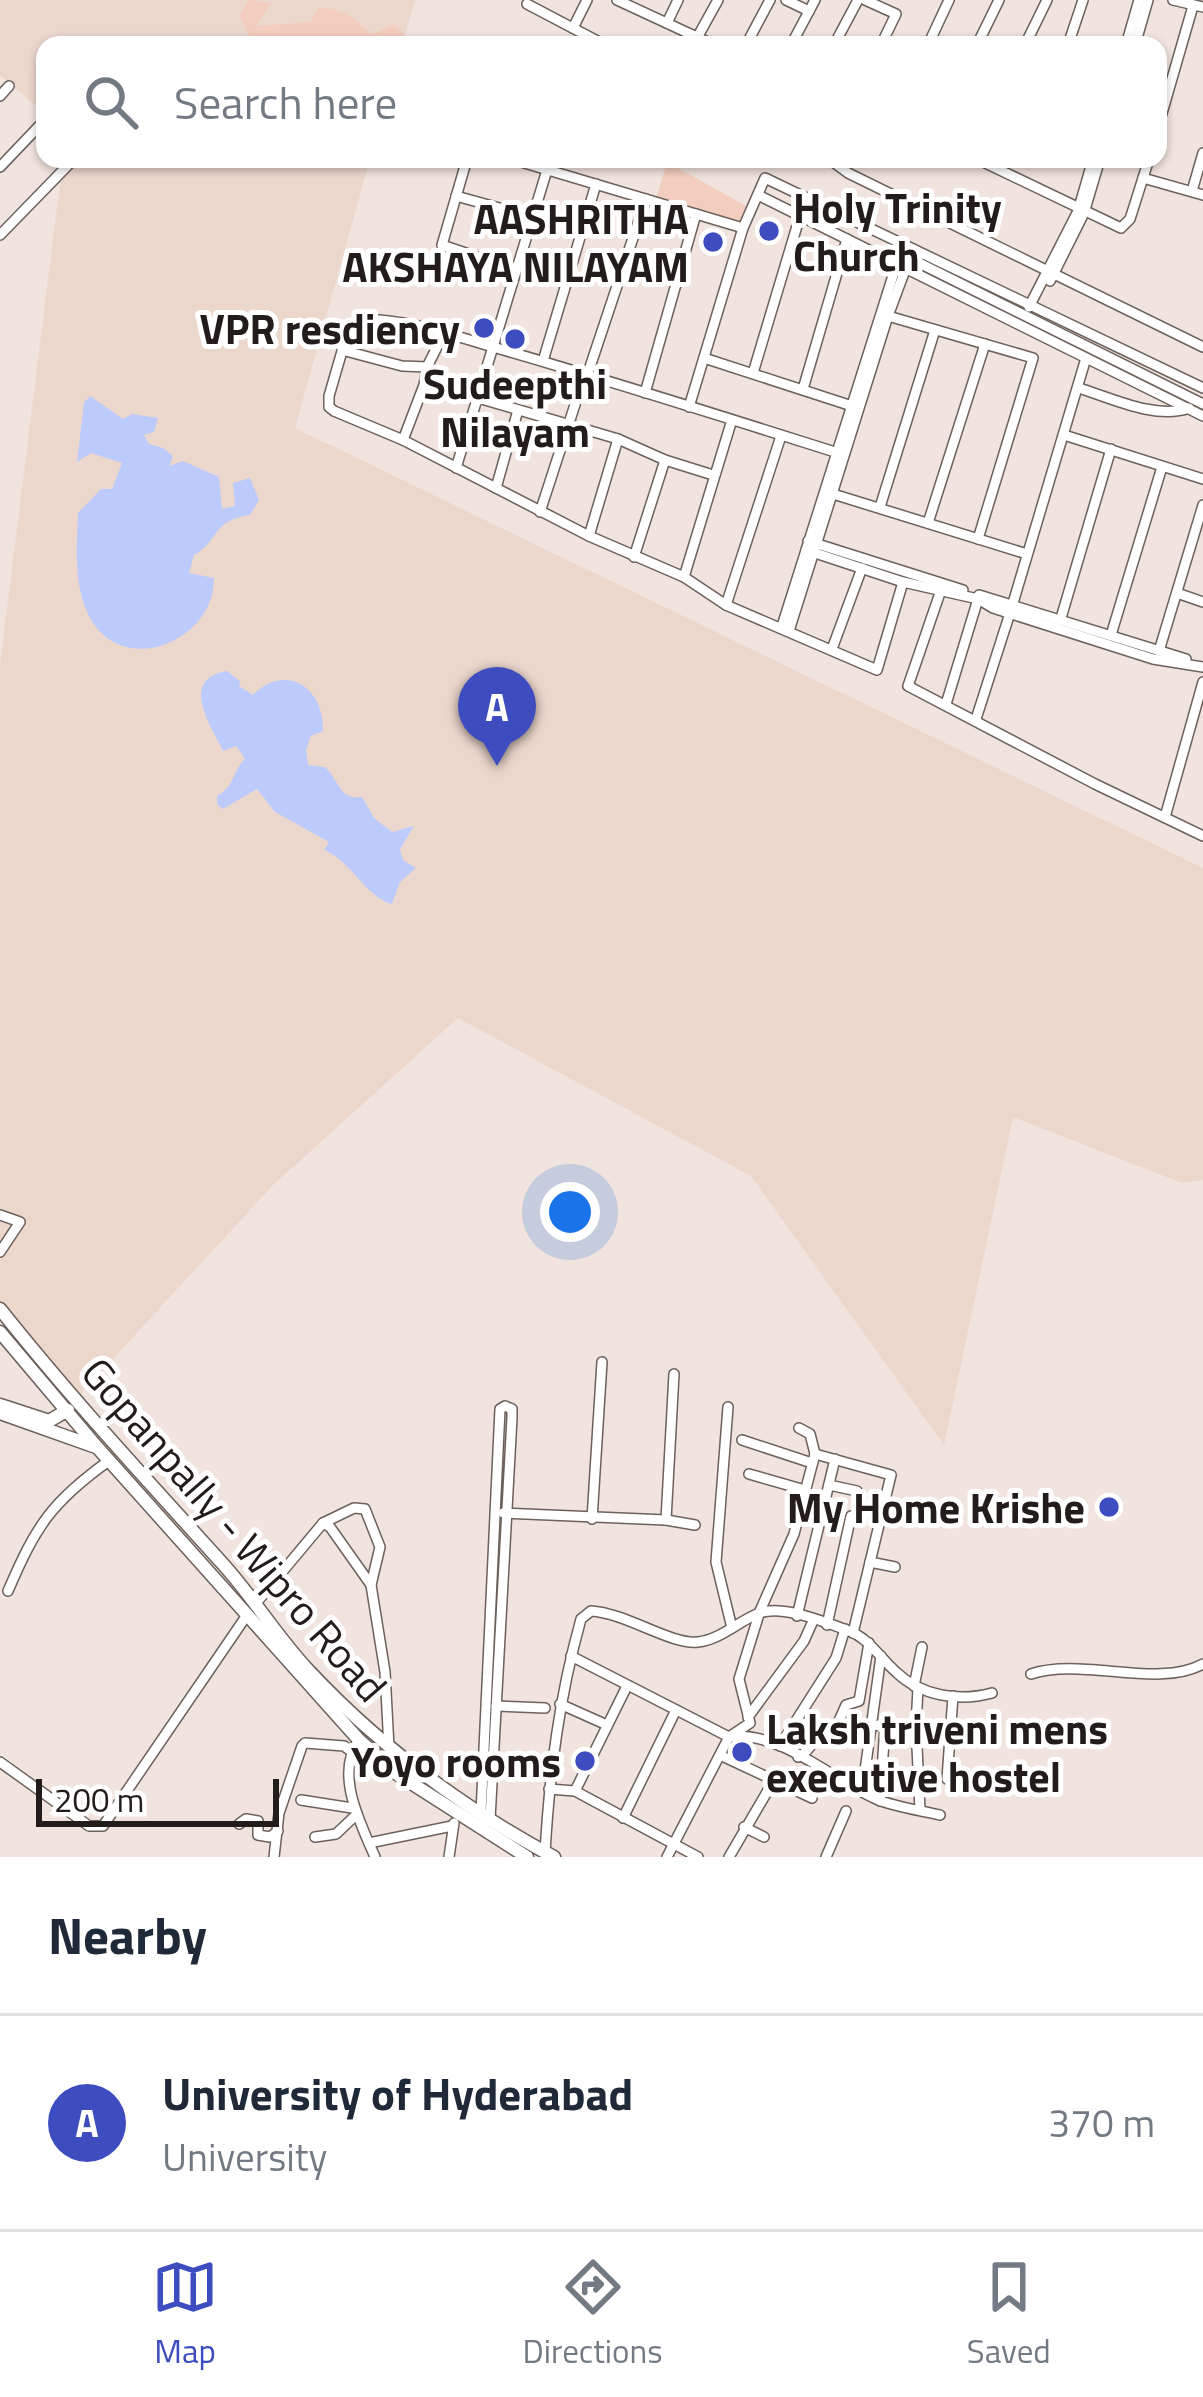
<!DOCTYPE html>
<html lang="en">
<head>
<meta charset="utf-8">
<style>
  :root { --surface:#fff; --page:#f6f6f7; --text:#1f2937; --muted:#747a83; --line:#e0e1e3; --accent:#3d4cbf }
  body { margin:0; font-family:"Titillium Web",sans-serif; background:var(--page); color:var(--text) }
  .scale { position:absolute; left:36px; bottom:30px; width:243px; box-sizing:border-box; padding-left:12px; border:6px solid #221d1b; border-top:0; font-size:33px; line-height:42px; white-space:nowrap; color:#221d1b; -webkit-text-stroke:9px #fff; paint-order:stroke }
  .you { position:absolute; left:570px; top:1212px; width:42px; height:42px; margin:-30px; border:9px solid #fff; border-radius:50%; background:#1a73e8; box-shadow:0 0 0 18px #1a73e833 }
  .badge { display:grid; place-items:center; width:78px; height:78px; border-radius:50%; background:var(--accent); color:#fff; font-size:39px; font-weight:700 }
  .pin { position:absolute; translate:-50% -99px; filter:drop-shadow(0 3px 6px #0008) }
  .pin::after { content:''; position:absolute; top:63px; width:42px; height:36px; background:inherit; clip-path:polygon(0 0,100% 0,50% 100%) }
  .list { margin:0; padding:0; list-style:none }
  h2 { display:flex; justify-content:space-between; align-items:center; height:156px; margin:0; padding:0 48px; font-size:51px }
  h2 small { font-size:39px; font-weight:400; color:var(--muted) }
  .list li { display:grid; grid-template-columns:78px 1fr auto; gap:36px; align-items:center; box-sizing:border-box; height:216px; padding:0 48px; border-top:3px solid var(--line) }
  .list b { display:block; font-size:45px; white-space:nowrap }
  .list p { margin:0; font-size:39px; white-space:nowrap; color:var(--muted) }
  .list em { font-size:39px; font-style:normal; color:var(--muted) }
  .icon { flex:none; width:66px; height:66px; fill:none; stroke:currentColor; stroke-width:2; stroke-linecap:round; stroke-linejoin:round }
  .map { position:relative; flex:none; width:1203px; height:1857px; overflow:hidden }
  .search { position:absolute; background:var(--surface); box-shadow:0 3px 9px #0004; left:36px; right:36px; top:36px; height:132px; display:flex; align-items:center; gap:30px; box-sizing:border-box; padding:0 42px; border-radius:24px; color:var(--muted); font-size:45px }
  .sheet { height:372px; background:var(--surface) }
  nav { display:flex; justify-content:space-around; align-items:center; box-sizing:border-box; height:168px; border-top:3px solid var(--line); background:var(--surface); font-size:33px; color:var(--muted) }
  nav a { display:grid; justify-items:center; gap:6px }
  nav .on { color:var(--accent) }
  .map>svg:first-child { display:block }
  .built { fill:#ecd7cd }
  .green { fill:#f3cebe }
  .water { fill:#bdcbfc }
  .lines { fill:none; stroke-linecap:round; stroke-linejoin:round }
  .street-casing { stroke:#6c615b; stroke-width:12 }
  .secondary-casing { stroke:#6c615b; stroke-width:15 }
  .street { stroke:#fff; stroke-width:9 }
  .secondary { stroke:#fff; stroke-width:12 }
  .poi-dot { fill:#3d4cbf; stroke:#fff; stroke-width:4.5 }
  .labels { text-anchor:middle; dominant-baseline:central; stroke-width:10; stroke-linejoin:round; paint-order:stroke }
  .poi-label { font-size:42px; font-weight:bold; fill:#221d1b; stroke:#fff; text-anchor:end }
  .street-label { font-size:42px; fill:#221d1b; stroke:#fff }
</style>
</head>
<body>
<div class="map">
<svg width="1203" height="1857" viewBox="0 0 1203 1857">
  <rect width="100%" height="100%" fill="#f1e3dd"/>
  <!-- built -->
  <g class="built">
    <path d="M 0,0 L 415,0 L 402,45 L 45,45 L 45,114 L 0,75 Z"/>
    <path d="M 63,159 L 370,159 L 295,428 L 1203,868 L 1203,1180 L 1182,1183 L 1013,1117 L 944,1445 L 751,1176 L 458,1018 L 273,1185 L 76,1399 L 0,1309 L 0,665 Z"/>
  </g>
  <!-- green -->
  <g class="green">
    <path d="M 248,0 L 271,3 L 256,26 L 310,22 L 318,8 C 343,7 355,18 372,35 L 393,24 L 416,45 L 252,45 L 240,16 Z"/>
    <path d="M 667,162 L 746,206 L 740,221 L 657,196 Z"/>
  </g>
  <!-- water -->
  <g class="water">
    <path d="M 90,396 L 123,419 L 132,414 L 158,418 L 154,432 L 144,435 L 149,444 L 163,448 L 173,456 L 169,466 L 183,461 L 219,477 L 222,509 L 235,506 L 233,483 L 250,478 L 259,500 L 250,515 C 210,521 221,540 194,555 L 189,573 L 214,578 C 215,641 122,680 89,616 C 73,585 77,546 78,513 L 101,489 L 112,489 L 122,463 L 91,453 L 77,462 L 84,403 Z"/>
    <path d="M 227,671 L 240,681 L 239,686 L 253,695 C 287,662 324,688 323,731 L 311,736 L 306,750 L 308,765 L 325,767 C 339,779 339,801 362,797 L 374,818 L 392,832 L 414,826 L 400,849 L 403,860 L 416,868 L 400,882 L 392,904 C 364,896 352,861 324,850 L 329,842 L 275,812 L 257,789 L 223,809 L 217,804 L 217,796 C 235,786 232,772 245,759 L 236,746 L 223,751 C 213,728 177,680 227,671 Z"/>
  </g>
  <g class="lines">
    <!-- street casing -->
    <g class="street-casing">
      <g id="street">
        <path d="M 617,0 L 714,45"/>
        <path d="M 786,0 L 809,11"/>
        <path d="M 865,0 L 896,14 L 881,45"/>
        <path d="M 1173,0 L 1203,7"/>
        <path d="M 527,4 L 605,45"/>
        <path d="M 667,23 L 678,0"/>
        <path d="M 573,28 L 587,0"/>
        <path d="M 693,45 L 718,0"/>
        <path d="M 746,45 L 770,0"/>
        <path d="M 791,45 L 815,0"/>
        <path d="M 834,45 L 858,0"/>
        <path d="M 928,45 L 949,0"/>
        <path d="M 977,45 L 999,0"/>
        <path d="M 1025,45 L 1047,0"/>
        <path d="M 1068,45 L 1083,0"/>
        <path d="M 1126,45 L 1139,0"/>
        <path d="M 1135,45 L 1148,0"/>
        <path d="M 0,96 L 9,86"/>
        <path d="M 1158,127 L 1193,6"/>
        <path d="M 467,159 L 442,245 L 516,270"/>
        <path d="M 511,159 L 743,228"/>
        <path d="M 829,159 L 848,173 L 1203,347"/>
        <path d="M 977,159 L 1121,228 L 1130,219 L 1149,159"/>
        <path d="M 0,167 L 42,123"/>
        <path d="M 1143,178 L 1203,195"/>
        <path d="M 1192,191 L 1203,153"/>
        <path d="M 758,195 L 1203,416"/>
        <path d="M 456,196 L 532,217"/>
        <path d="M 0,235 L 74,159"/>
        <path d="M 907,257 L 1203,404"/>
        <path d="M 1050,281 L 1084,213 L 1100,159"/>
        <path d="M 1029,307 L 1078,211 L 1093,159"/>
        <path d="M 888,316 L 1033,358 L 978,539"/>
        <path d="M 342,350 L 402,366 L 427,367"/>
        <path d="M 704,358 L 855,407"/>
        <path d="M 543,361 L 596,184"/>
        <path d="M 588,373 L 646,199"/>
        <path d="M 753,373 L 800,216"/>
        <path d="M 1079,388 C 1111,398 1156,420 1189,408"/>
        <path d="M 803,389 L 847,239"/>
        <path d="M 645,393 L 696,214"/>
        <path d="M 478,398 L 618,439 L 665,460 L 713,475"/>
        <path d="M 689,407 L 743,228 L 765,178 L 1203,388"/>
        <path d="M 1064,435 L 1203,479"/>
        <path d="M 403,440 L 424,385 L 427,367 L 444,333"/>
        <path d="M 835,452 C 721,416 608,380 493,347 C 451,335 403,317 359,320 L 347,334 L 329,396 L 329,407 L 334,411 L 403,440 L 589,536 L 684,577 L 726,605 L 877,670 L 903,582"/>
        <path d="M 456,468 L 547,170"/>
        <path d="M 496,488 L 518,410"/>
        <path d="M 833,494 L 1027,554"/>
        <path d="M 880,507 L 935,330"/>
        <path d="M 540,512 L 584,377"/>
        <path d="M 928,523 L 985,344"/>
        <path d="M 589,536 L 618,439"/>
        <path d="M 808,541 L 963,590"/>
        <path d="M 806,550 L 903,582 L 978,599 L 993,608 L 1153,659 L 1203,667"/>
        <path d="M 634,557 L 665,460"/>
        <path d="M 684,577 L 731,423"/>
        <path d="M 941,590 L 908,686 L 1095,784 L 1203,836"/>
        <path d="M 1177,593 L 1203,602"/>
        <path d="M 979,595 L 1186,659"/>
        <path d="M 1013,603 L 1086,358"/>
        <path d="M 726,605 L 780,439"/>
        <path d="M 1061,618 L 1111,449"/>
        <path d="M 782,626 L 903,244"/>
        <path d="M 789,631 L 888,316 L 913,249"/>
        <path d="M 1111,635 L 1162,467"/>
        <path d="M 832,649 L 862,568"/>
        <path d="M 1159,651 L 1203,505"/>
        <path d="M 946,704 L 978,599"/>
        <path d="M 976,719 L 1010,613"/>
        <path d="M 1165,817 L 1203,682"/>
        <path d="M 0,1215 L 20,1222 L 0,1252"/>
        <path d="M 728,1407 L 716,1562 L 732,1628"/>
        <path d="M 742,1440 L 812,1463"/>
        <path d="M 815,1454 L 891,1475 L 853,1633"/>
        <path d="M 749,1474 L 805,1490"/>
        <path d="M 829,1485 L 857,1491"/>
        <path d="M 503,1513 L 666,1520 L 695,1525"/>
        <path d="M 592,1519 L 602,1362"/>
        <path d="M 666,1520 L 674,1374"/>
        <path d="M 323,1523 L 354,1508 L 365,1509 L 380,1547 L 371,1585"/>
        <path d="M 870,1562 L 895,1567"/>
        <path d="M 8,1591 C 36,1526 51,1502 110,1460"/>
        <path d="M 257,1602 L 323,1523 L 330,1527 L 371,1585 L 385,1672 L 389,1748"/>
        <path d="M 797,1616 L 835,1459"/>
        <path d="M 827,1625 L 851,1516"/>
        <path d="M 571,1656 L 729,1737 C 780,1730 831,1779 876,1799 C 895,1807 919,1810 940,1815"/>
        <path d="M 1031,1674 C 1082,1657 1158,1689 1203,1664"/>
        <path d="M 914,1686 L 922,1647"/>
        <path d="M 560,1704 L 607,1725"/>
        <path d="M 496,1706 L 545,1708"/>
        <path d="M 748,1717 L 804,1641 L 813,1621"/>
        <path d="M 916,1726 L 920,1810"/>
        <path d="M 834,1732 L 846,1705 L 859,1701 L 869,1643"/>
        <path d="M 359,1740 C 334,1774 361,1824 375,1857"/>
        <path d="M 780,1746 L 836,1658 L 845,1629"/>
        <path d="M 720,1755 L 812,1798"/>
        <path d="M 798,1757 C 809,1753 809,1744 819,1738 C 845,1722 887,1725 916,1726 L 918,1688"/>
        <path d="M 0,1762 L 89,1826 L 103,1826 L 247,1615"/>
        <path d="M 947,1779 L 953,1696"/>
        <path d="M 549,1789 L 575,1791 L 698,1857"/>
        <path d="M 575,1791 L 627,1686"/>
        <path d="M 862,1792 L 881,1656"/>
        <path d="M 301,1800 L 352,1808"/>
        <path d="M 880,1801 L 885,1725"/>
        <path d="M 481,1813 L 500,1409 L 505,1406 L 512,1409 L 512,1418 L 490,1819"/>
        <path d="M 623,1818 L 676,1710"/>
        <path d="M 239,1824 L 246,1819 L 258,1821 L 258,1835 L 270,1837 L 278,1831"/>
        <path d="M 744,1827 L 764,1837"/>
        <path d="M 315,1837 L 336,1834 L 357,1814"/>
        <path d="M 369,1843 L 452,1826"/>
        <path d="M 545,1852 C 550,1770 559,1698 581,1619 L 591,1611 C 626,1613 671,1645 698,1642 C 719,1640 738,1622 757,1614 C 780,1603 824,1622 847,1630 C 869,1638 879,1657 896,1672 C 921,1696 959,1702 992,1693"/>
        <path d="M 274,1857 L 279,1813 L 302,1746 L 305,1743 L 344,1746 L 351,1751"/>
        <path d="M 449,1857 L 454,1823"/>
        <path d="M 667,1857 L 729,1737 L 750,1723 L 739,1679 L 760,1611 L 794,1534 L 815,1454 L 810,1434 L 799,1428"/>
        <path d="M 729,1857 L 774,1780"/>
        <path d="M 826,1857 L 846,1811"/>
      </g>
    </g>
    <!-- secondary casing -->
    <g class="secondary-casing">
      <g id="secondary">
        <path d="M 0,1309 C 70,1397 147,1480 222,1563 C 253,1597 277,1637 308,1670 C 378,1745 463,1808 554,1857"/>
        <path d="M 0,1332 L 97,1447 L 359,1740 L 397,1774 L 527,1857"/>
        <path d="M 0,1405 L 49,1421 L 68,1410"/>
        <path d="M 0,1413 L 96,1447"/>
      </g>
    </g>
    <!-- street -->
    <use href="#street" class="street"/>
    <!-- secondary -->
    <use href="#secondary" class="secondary"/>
  </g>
  <!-- markers -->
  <g class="poi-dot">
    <circle cx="769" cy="231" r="12"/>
    <circle cx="713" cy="242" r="12"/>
    <circle cx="484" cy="328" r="12"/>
    <circle cx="515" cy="339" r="12"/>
    <circle cx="1109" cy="1507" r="12"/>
    <circle cx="742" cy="1752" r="12"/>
    <circle cx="585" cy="1761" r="12"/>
  </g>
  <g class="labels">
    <!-- poi labels -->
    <g class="poi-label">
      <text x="793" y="207" text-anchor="start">Holy Trinity<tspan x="793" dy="48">Church</tspan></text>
      <text x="689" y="218">AASHRITHA<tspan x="689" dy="48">AKSHAYA NILAYAM</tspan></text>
      <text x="460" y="328">VPR resdiency</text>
      <text x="515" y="383" text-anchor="middle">Sudeepthi<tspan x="515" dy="48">Nilayam</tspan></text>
      <text x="1085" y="1507">My Home Krishe</text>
      <text x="766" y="1728" text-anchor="start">Laksh triveni mens<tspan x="766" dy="48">executive hostel</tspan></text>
      <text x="561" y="1761">Yoyo rooms</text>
    </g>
    <!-- street labels -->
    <g class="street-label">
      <text transform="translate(235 1529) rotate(49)">Gopanpally - Wipro Road</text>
    </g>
  </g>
</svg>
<div class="scale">200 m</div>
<div class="you"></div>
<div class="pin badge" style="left:497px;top:766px">A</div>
<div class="search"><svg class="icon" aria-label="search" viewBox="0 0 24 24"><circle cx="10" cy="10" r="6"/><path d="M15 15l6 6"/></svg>Search here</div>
</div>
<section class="sheet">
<h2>Nearby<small></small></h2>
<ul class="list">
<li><span class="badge">A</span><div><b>University of Hyderabad</b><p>University</p></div><em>370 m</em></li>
</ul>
</section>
<nav>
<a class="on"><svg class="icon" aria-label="map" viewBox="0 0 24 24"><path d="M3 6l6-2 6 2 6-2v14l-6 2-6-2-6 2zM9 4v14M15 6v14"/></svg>Map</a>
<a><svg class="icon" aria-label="directions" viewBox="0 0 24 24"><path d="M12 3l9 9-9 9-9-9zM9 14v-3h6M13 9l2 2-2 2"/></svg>Directions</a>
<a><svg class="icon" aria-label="saved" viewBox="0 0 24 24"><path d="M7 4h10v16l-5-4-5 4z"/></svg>Saved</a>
</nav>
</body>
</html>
